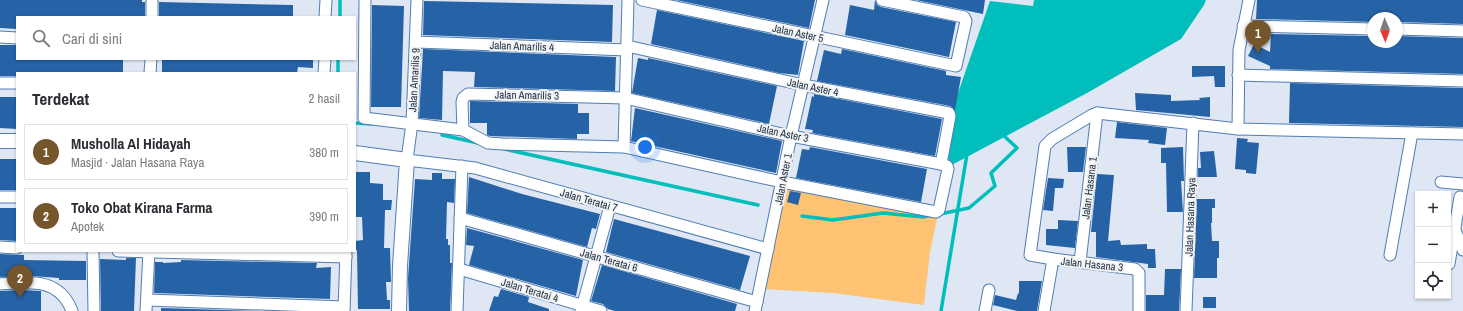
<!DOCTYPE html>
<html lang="id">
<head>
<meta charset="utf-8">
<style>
  :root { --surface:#fff; --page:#f7f7f7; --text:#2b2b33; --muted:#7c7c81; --line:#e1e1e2; --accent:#75552b }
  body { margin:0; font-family:"Archivo Narrow",sans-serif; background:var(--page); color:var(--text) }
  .controls { position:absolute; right:12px; bottom:12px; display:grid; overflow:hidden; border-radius:0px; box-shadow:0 1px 3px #0004 }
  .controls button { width:36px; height:36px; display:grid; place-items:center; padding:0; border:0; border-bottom:1px solid var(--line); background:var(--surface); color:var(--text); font:20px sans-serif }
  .compass { position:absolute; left:1367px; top:12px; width:36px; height:36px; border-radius:50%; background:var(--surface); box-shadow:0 1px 3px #0004; rotate:178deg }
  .you { position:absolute; left:645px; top:147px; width:14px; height:14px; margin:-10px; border:3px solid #fff; border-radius:50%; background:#1a73e8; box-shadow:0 0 0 6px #1a73e833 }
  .badge { display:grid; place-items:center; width:26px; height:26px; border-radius:50%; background:var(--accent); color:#fff; font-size:13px; font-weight:700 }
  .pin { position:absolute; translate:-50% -33px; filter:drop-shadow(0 1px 2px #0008) }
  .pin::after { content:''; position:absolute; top:21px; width:14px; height:12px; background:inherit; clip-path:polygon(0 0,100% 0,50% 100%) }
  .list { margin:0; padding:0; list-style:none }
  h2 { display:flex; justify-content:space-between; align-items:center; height:52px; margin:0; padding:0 16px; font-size:17px }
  h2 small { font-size:13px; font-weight:400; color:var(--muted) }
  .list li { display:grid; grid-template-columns:26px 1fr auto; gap:12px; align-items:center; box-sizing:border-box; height:56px; margin:0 8px 8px; padding:0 8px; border:1px solid var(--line); border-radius:0px }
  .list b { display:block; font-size:15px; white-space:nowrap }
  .list p { margin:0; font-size:13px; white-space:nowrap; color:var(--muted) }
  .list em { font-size:13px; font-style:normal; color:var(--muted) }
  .icon { flex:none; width:22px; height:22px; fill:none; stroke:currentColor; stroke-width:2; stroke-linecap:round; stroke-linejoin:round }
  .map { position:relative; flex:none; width:1463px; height:311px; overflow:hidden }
  .search { position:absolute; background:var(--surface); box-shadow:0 1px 3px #0004; left:16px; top:16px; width:340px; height:44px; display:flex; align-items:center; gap:10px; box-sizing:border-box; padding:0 14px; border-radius:0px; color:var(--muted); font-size:15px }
  .panel { position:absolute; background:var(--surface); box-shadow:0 1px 3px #0004; left:16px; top:72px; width:340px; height:180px; border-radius:0px }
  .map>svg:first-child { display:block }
  .green { fill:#ffc373 }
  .water { fill:#00bebb }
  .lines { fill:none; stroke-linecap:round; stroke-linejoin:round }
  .stream { stroke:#00bebb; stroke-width:3.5 }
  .building { fill:#2563a6 }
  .minor-casing { stroke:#507db2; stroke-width:13 }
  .tertiary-casing { stroke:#507db2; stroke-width:16 }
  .minor { stroke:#fff; stroke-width:11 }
  .tertiary { stroke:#fff; stroke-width:14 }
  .labels { text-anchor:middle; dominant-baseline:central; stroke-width:4; stroke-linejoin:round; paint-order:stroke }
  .street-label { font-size:11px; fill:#1c2f46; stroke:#f3f3f3 }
</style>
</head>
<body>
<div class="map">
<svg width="1463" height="311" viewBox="0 0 1463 311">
  <rect width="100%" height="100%" fill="#dee7f3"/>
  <!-- green -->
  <path class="green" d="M 782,182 L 939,210 L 930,252 L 924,305 L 833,293 L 760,289 Z"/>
  <!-- water -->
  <path class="water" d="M 1034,0 L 1206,0 L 1204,5 L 1181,39 L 1087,93 L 948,167 L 950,116 L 990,1 L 1033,6 Z"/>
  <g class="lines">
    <!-- stream -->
    <g class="stream">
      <path d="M 340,17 L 340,0"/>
      <path d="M 338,73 L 338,59"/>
      <path d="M 355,123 L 372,124"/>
      <path d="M 442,135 L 478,143"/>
      <path d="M 504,149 L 758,205"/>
      <path d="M 940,214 L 969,208 L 995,186 L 991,173 L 1017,148 L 1002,134"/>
      <path d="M 802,216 L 833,220 L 883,213 L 923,217 L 932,215"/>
      <path d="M 941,311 L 967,154"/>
    </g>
  </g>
  <!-- building -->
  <g class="building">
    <path d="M 0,0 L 142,0 L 142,2 L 145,2 L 145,16 L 17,17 L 17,29 L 0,28 Z"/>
    <path d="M 676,0 L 815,0 L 809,28 Z"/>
    <path d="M 875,0 L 877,5 L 881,7 L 956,22 L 949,57 L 845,35 L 850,5 L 874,10 Z"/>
    <path d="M 916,0 L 985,0 L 983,14 Z"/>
    <path d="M 1257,0 L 1463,0 L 1463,24 L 1397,22 L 1397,18 L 1373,18 L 1373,22 L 1256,19 Z"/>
    <path d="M 424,1 L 613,5 L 612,42 L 423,35 Z"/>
    <path d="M 159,2 L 293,5 L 293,17 L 159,16 Z"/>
    <path d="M 372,5 L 404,6 L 401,107 L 371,107 Z"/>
    <path d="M 657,10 L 804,41 L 798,75 L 779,73 L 651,44 Z"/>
    <path d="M 1271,34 L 1373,36 L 1373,42 L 1397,42 L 1397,36 L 1463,38 L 1463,74 L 1270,69 L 1270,66 L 1248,56 L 1254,44 L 1270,52 Z"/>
    <path d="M 0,45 L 17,45 L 17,59 L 123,59 L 123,73 L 17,73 L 17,76 L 0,76 Z"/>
    <path d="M 423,49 L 616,57 L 615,91 L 474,87 L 475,72 L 443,71 L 442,120 L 419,118 Z"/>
    <path d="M 842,49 L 946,71 L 946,75 L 961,77 L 955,110 L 950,106 L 817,81 L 824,50 L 841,54 Z"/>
    <path d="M 638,58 L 648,60 L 648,58 L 777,86 L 769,124 L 632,93 Z"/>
    <path d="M 162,59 L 313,59 L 313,68 L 298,67 L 297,73 L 162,73 Z"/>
    <path d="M 1192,66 L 1225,66 L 1225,87 L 1215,87 L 1214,76 L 1192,77 Z"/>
    <path d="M 1290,83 L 1463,88 L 1463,127 L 1289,123 Z"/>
    <path d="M 1135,93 L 1171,95 L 1171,101 L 1200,100 L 1199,98 L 1210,97 L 1210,117 L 1136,110 Z"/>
    <path d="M 814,94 L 942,119 L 935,156 L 812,133 L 813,130 L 805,129 L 812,96 L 814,97 Z"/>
    <path d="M 0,97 L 17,97 L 17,129 L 0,128 Z"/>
    <path d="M 470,101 L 578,104 L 578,113 L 589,113 L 589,134 L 577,134 L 577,139 L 490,136 L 487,135 L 487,123 L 470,123 Z"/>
    <path d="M 635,108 L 782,141 L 776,173 L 631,141 Z"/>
    <path d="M 1117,122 L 1167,128 L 1165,145 L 1148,143 L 1149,140 L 1115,138 Z"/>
    <path d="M 1237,138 L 1248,139 L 1247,142 L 1259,143 L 1256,174 L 1246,173 L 1246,170 L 1235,169 Z"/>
    <path d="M 810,147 L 927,169 L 921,202 L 796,178 L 802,149 L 809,150 Z"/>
    <path d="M 1067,147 L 1086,147 L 1083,172 L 1068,172 Z"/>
    <path d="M 1183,147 L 1184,181 L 1181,181 L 1183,212 L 1167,212 L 1166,163 L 1161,163 L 1161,148 Z"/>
    <path d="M 1214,151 L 1217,177 L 1198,177 L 1198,168 L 1201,168 L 1200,152 Z"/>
    <rect x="0" y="159" width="17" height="31"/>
    <path d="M 355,172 L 370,172 L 370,183 L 383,184 L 383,200 L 392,200 L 391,210 L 385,210 L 384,248 L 390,248 L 391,282 L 386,282 L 387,300 L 390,300 L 390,309 L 358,309 L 357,250 L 355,250 L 355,241 L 363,240 L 362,217 L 355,217 Z"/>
    <path d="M 432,173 L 442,173 L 442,179 L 455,179 L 454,203 L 447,202 L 446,239 L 448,239 L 448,245 L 450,245 L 450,263 L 452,263 L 450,311 L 409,311 L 408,278 L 415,179 L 432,180 Z"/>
    <path d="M 1097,174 L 1114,175 L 1108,241 L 1120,240 L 1121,245 L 1147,244 L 1147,249 L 1155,249 L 1156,268 L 1148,268 L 1148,264 L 1096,257 L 1096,232 L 1091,232 Z"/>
    <path d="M 469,177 L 522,194 L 600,214 L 596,229 L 592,228 L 587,247 L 467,213 Z"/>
    <path d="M 1048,178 L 1064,179 L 1063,188 L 1055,188 L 1053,211 L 1043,210 Z"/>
    <path d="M 790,191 L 801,193 L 798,205 L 787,202 Z"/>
    <path d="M 1197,199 L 1215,199 L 1215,208 L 1212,208 L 1212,223 L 1211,223 L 1212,241 L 1219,241 L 1219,258 L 1217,258 L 1217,278 L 1194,278 Z"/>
    <path d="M 0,208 L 17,208 L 17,241 L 0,240 Z"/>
    <path d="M 614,219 L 750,256 L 740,290 L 606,252 Z"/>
    <path d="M 1058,220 L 1078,221 L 1075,248 L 1046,245 L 1046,229 L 1058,229 Z"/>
    <path d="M 467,228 L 583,260 L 576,296 L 469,265 L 474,246 L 466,245 Z"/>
    <path d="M 0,254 L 24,255 L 24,260 L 86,261 L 86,280 L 59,280 L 59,278 L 32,276 L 0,277 Z"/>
    <path d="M 126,258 L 136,258 L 134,311 L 101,311 L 100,259 L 126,260 Z"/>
    <path d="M 181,260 L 317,263 L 316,268 L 331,267 L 330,299 L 154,293 L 155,262 L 163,262 L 163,263 L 181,262 Z"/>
    <path d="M 602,265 L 737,304 L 735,311 L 615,311 L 608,309 L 603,304 L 591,301 Z"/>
    <path d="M 1165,269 L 1181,269 L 1179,311 L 1146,311 L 1146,295 L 1164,295 Z"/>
    <path d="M 1019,281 L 1042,281 L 1037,311 L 1017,311 L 993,305 L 995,295 L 1016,300 L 1018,293 L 1019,294 Z"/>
    <path d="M 501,289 L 529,297 L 528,302 L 549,309 L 549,311 L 489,311 L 494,296 L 498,297 Z"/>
    <path d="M 22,290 L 41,291 L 41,311 L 0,311 L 0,291 Z"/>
    <rect x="1203" y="297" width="13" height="11"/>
    <path d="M 161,308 L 259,311 L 161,311 Z"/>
  </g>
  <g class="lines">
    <!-- minor casing -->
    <g class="minor-casing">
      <g id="minor">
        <path d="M 365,0 L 364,118 L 463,130 L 488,143 L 503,144 L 624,147 L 782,182 L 936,212 L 939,210 L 948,169 L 947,166 L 941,164 L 791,136 L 625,98 L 468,94 L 463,98 L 462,102 L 463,130"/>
        <path d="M 417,0 L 412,123 L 407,160 L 475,168 L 768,249"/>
        <path d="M 642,0 L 956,66 L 966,21 L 964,17 L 882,0"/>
        <path d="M 152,17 L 152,0"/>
        <path d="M 325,17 L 326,0"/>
        <path d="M 1243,26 L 1373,29"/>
        <path d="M 1397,29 L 1463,31"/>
        <path d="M 0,37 L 17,38"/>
        <path d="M 416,42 L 627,50"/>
        <path d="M 627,46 L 803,85 L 949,113 L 950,116 L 941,164"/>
        <path d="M 150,73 L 151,59"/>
        <path d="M 324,73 L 325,59"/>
        <path d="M 1238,75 L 1463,81"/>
        <path d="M 0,83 L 17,83"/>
        <path d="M 1238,129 L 1239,50 L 1249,0"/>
        <path d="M 624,147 L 628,0"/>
        <path d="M 1441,182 L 1463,184"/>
        <path d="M 0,197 L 17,197"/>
        <path d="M 460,218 L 757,302"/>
        <path d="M 1455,230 L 1463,250"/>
        <path d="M 0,247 L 17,248"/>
        <path d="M 93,251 L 94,311"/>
        <path d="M 118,251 L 346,257"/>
        <path d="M 1390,255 L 1412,133"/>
        <path d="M 1080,262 L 1097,113"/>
        <path d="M 1449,264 L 1460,197"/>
        <path d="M 459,269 L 601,311"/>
        <path d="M 0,284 C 29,282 59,277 72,311"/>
        <path d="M 147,300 L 344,307"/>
        <path d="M 146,311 L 149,251"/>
        <path d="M 344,311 L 346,251"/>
        <path d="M 457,311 L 462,166"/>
        <path d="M 581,311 L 610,206"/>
        <path d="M 755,311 L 791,136 L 823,0"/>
        <path d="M 985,311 L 989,290"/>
        <path d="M 1044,311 L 1053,259"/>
        <path d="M 1139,311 L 1139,273 L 1135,269 L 1053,259 L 1030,255 L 1045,146 L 1052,139 L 1092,115 L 1097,113 L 1238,129 L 1463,134"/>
        <path d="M 1186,311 L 1193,123"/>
      </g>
    </g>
    <!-- tertiary casing -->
    <g class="tertiary-casing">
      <g id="tertiary">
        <path d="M 0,141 L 17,141"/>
        <path d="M 355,153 L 407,160 L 400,266 L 399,311"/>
      </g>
    </g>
    <!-- minor -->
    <use href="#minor" class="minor"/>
    <!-- tertiary -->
    <use href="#tertiary" class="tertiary"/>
  </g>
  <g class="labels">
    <!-- street labels -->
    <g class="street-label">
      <text transform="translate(798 33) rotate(12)">Jalan Aster 5</text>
      <text transform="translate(522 46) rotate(2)">Jalan Amarilis 4</text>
      <text transform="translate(414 80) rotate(-87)">Jalan Amarilis 9</text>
      <text transform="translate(813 87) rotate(12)">Jalan Aster 4</text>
      <text transform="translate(527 95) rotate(1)">Jalan Amarilis 3</text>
      <text transform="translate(783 133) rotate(12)">Jalan Aster 3</text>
      <text transform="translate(783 179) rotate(-79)">Jalan Aster 1</text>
      <text transform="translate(1089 188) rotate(-83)">Jalan Hasana 1</text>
      <text transform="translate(589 200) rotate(16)">Jalan Teratai 7</text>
      <text transform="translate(1190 217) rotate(-88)">Jalan Hasana Raya</text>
      <text transform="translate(609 260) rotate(16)">Jalan Teratai 6</text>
      <text transform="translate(1092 264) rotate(6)">Jalan Hasana 3</text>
      <text transform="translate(530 290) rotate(17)">Jalan Teratai 4</text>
    </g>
  </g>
</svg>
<div class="controls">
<button>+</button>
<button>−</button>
<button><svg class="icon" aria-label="locate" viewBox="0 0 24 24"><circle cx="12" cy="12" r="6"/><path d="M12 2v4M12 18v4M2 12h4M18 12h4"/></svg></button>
</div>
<svg class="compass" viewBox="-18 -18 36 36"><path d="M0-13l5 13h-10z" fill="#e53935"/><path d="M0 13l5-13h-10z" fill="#7c7c81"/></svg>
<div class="you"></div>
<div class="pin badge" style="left:1258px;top:53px">1</div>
<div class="pin badge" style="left:20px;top:298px">2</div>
<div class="search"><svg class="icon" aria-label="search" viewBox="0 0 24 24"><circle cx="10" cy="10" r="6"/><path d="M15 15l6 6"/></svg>Cari di sini</div>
<section class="panel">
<h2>Terdekat<small>2 hasil</small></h2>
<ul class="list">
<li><span class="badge">1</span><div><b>Musholla Al Hidayah</b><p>Masjid · Jalan Hasana Raya</p></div><em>380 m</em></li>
<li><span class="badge">2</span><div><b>Toko Obat Kirana Farma</b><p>Apotek</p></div><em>390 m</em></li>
</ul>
</section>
</div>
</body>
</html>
